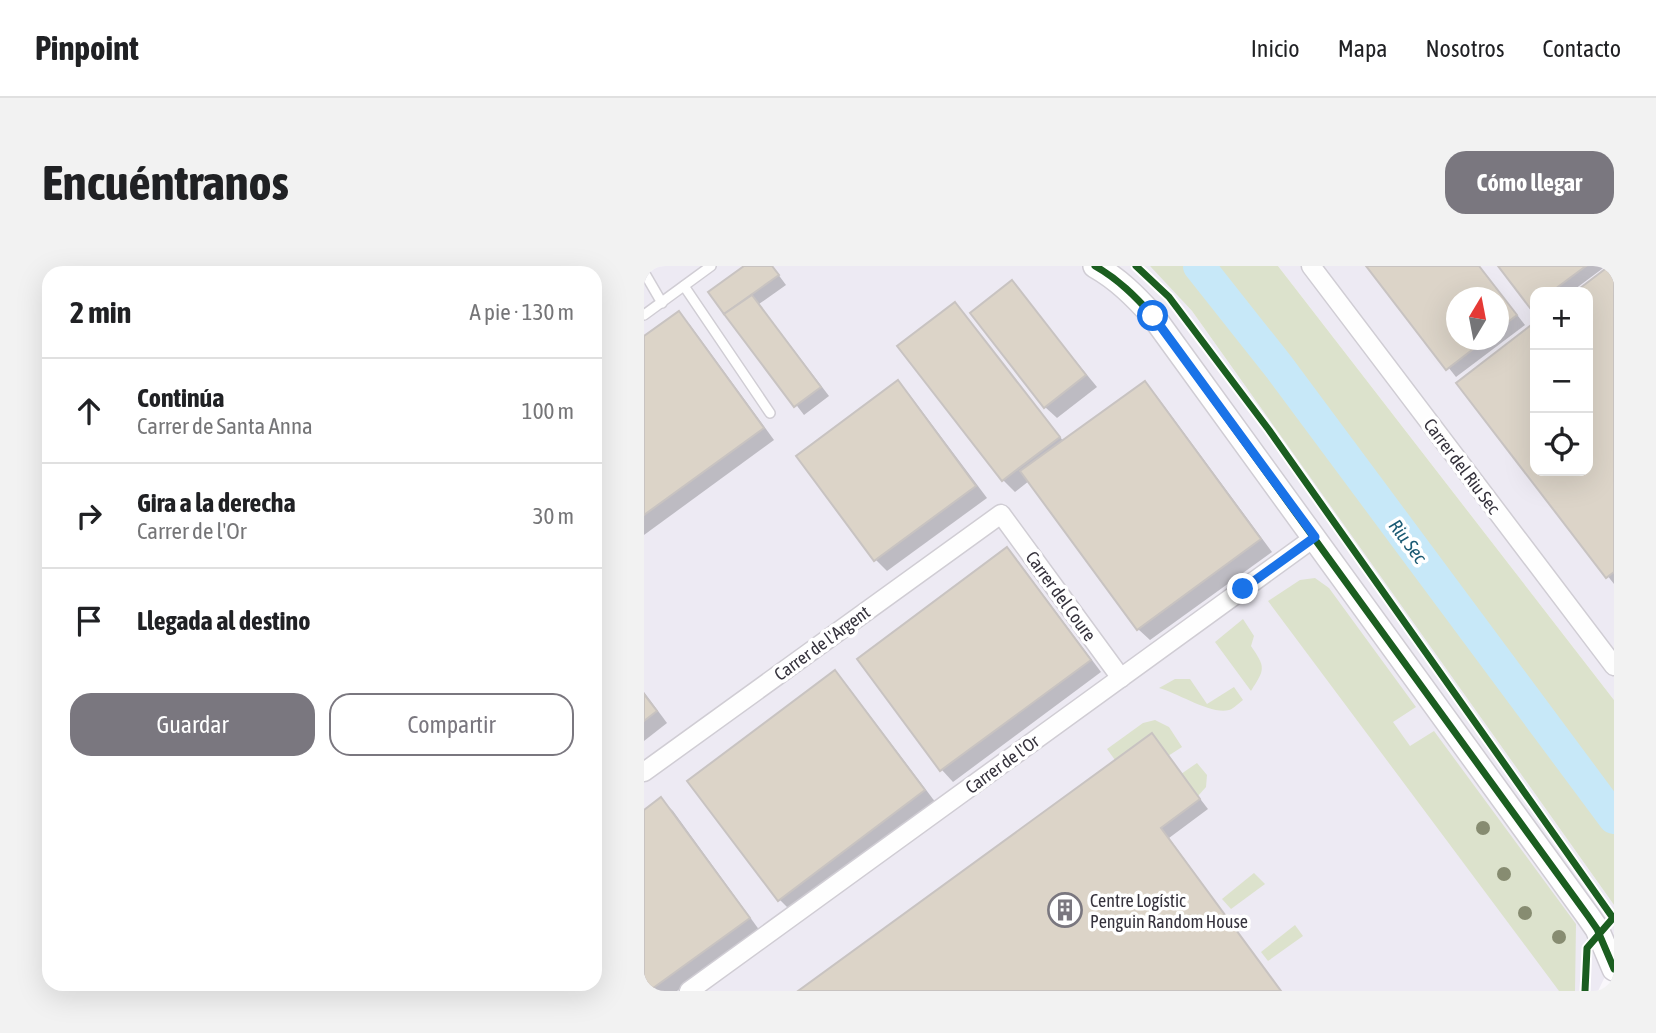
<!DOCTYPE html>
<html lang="es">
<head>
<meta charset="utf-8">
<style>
  :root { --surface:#fff; --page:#f2f2f2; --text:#202124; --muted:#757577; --line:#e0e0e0; --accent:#7a777f }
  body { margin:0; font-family:"Asap Condensed",sans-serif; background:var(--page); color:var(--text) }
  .controls { position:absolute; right:21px; top:21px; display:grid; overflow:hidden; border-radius:14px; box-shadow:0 7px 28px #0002 }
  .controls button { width:63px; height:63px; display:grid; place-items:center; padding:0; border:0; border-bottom:2px solid var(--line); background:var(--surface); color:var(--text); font:35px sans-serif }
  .compass { position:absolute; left:802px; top:21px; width:63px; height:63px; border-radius:50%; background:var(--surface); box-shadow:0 7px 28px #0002; rotate:10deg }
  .stop { position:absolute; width:21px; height:21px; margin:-16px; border:5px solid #1a73e8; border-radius:50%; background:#fff }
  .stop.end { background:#1a73e8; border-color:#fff; box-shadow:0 2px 7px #0008 }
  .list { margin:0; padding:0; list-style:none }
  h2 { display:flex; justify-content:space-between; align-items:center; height:91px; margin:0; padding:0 28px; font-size:30px }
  h2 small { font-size:23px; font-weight:400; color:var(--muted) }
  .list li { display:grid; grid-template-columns:46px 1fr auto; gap:21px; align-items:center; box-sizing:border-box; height:105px; padding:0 28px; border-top:2px solid var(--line) }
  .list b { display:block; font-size:26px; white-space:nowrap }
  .list p { margin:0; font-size:23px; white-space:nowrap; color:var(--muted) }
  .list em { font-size:23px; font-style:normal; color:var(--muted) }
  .actions { display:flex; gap:14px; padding:21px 28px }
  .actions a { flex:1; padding:16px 0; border:2px solid var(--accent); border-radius:21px; text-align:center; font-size:24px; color:var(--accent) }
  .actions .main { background:var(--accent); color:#fff }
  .icon { flex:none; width:38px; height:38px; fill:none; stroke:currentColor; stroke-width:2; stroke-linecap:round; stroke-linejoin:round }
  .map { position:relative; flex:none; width:970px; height:725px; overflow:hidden; border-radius:21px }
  header { display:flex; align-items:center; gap:42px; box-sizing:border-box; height:98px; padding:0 35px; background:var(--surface); border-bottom:2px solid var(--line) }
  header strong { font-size:33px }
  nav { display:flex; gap:38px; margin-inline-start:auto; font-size:24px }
  .intro { display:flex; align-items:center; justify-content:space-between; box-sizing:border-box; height:168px; padding:0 42px }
  h1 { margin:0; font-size:49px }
  .button { padding:18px 32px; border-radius:21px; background:var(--accent); color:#fff; font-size:24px; font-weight:700 }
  main { display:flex; gap:42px; padding:0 42px }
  aside { flex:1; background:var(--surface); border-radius:21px; box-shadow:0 7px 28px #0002 }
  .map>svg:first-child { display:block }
  .built { fill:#edeaf3; fill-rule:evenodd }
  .green { fill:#dce2cc }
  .shadow { fill:#0003; fill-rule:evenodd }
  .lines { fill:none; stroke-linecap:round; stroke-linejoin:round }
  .river { stroke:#c7e8f8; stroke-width:32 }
  .building { fill:#dcd4c8; stroke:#c8c3c1; stroke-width:2 }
  .service-casing { stroke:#d0cdd4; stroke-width:12 }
  .minor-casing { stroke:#d0cdd4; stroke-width:21 }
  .tertiary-casing { stroke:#d0cdd4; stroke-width:26 }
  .service { stroke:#fefefe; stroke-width:9 }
  .minor { stroke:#fefefe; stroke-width:18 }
  .tertiary { stroke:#fefefe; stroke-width:23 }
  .cycleway-casing { stroke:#fff; stroke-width:11 }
  .cycleway { stroke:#1b5e20; stroke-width:7 }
  .tree { fill:#878c71 }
  .route { stroke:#1a73e8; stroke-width:9 }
  .labels { text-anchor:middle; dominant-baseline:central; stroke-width:7; stroke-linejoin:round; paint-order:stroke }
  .street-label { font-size:18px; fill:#35323c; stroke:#fff }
  .poi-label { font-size:18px; fill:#35323c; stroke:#fff; text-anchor:start }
  .water-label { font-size:19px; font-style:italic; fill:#1b5b74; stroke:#fff }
</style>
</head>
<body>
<header>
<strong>Pinpoint</strong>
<nav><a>Inicio</a><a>Mapa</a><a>Nosotros</a><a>Contacto</a></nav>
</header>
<div class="intro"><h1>Encuéntranos</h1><a class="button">Cómo llegar</a></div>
<main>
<aside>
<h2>2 min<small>A pie · 130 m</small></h2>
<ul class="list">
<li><svg class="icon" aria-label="ahead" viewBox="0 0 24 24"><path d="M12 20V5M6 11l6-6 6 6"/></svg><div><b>Continúa</b><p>Carrer de Santa Anna</p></div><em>100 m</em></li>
<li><svg class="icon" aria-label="right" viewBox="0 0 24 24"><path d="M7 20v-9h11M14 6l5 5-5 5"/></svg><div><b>Gira a la derecha</b><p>Carrer de l'Or</p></div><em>30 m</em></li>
<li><svg class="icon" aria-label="arrive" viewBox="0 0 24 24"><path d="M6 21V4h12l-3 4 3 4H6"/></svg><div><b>Llegada al destino</b></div></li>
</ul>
<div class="actions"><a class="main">Guardar</a><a>Compartir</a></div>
</aside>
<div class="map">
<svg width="970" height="725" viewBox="0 0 970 725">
  <rect width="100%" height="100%" fill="#f9f7fb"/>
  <!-- built -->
  <g class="built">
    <path d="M 0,0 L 506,0 L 509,2 L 548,45 L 970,639 L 970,692 L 954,725 L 0,725 Z"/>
    <path d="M 634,0 L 970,0 L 970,434 ZM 891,26 L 944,26 L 944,205 L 891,205 ZM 813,32 L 855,32 L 855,74 L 813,74 Z"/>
  </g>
  <!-- green -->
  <g class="green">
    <path d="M 506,0 L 634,0 L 970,434 L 970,639 L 548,45 Z"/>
    <path d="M 671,312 L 685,322 L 772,441 L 749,456 L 766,480 L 790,465 L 932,658 L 931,725 L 915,725 L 624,335 L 656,314 Z"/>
    <path d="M 599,353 L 610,370 L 607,380 C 622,402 621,403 607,425 L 571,376 Z"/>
    <path d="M 531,413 L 546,413 L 563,438 L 590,421 L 599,434 C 595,437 589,443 585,444 C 567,449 534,427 515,422 Z"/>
    <path d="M 511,454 L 525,461 L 538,481 L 524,490 L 508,467 L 471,494 L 463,483 L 499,457 Z"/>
    <path d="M 553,497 L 563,509 L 562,521 L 554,530 L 537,508 Z"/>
    <path d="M 610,607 L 621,618 L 587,643 L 578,633 Z"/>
    <path d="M 651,659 L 659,670 L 624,695 L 617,686 Z"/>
  </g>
  <!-- shadow -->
  <g class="shadow">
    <path d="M 103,0 L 128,0 L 142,19 L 115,38 L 185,130 L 160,149 L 66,26 Z"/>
    <path d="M 724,0 L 835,0 L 881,59 L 812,111 ZM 813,32 L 855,32 L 855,74 L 813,74 Z"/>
    <path d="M 856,0 L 962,0 L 927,26 L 891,26 L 891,44 Z"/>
    <path d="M 965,2 L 970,8 L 970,318 L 814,118 L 891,59 L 891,205 L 944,205 L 944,26 L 934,26 Z"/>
    <path d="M 368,17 L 453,121 L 413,152 L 401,141 Z"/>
    <path d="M 311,38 L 322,50 L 420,176 L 501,117 L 512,129 L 628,286 L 506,374 L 494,363 L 385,215 L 371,226 L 359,214 L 255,80 Z"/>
    <path d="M 34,47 L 46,59 L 130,174 L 0,269 L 0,72 Z"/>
    <path d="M 254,117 L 265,128 L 343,232 L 243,305 L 232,294 L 154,190 Z"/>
    <path d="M 363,284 L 374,295 L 457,406 L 309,516 L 298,504 L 215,393 Z"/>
    <path d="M 190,406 L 202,418 L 292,537 L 147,645 L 136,634 Z"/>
    <path d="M 0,426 L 23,457 L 0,475 Z"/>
    <path d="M 508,470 L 564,543 L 525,572 L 637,725 L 157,725 Z"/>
    <path d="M 17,534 L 29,545 L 116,665 L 33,725 L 0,725 L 0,546 Z"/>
  </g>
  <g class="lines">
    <!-- river -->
    <path class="river" d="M 555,0 L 635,101 L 970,552"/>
  </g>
  <!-- building -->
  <g class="building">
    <path d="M 100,0 L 128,0 L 135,9 L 80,48 L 64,26 Z"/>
    <path d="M 722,0 L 835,0 L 873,49 L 855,63 L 855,32 L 813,32 L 813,74 L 841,74 L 802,104 Z"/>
    <path d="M 854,0 L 942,0 L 907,26 L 891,26 L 891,39 L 886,42 Z"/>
    <path d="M 965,0 L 970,7 L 970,306 L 962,312 L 812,117 L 891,56 L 891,205 L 944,205 L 944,26 L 931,26 Z"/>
    <path d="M 368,14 L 442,109 L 400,142 L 326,47 Z"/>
    <path d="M 108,29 L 177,121 L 150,141 L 80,48 Z"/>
    <path d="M 311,36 L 416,171 L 358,215 L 253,80 Z"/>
    <path d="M 35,45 L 120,162 L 0,249 L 0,70 Z"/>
    <path d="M 254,114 L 332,220 L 230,295 L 152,190 Z"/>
    <path d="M 501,115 L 617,273 L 493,364 L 376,205 Z"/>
    <path d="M 363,281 L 447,394 L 296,505 L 213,393 Z"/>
    <path d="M 191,404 L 281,524 L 134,635 L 43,515 Z"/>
    <path d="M 0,428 L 13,445 L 0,455 Z"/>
    <path d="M 508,467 L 556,533 L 517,562 L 637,725 L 154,725 Z"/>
    <path d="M 17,531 L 106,652 L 5,725 L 0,725 L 0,544 Z"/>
  </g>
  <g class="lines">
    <!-- service casing -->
    <g class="service-casing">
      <g id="service">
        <path d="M 0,6 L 18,37"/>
        <path d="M 40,20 L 126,147"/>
        <path d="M 0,49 L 67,0"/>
      </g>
    </g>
    <!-- minor casing -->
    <g class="minor-casing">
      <g id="minor">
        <path d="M 667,0 L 970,400"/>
        <path d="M 0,506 L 357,248 L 477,412"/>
        <path d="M 45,725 L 671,271"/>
      </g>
    </g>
    <!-- tertiary casing -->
    <g class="tertiary-casing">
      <path id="tertiary" d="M 451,0 C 474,13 491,30 509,50 L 944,650 L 953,663 L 970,703"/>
    </g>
    <!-- service -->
    <use href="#service" class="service"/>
    <!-- minor -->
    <use href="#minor" class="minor"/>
    <!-- tertiary -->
    <use href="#tertiary" class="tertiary"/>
    <!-- cycleway casing -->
    <g class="cycleway-casing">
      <g id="cycleway">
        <path d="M 451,0 C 474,13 491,30 509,50 L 944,650 L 953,663 L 970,703"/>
        <path d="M 492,0 L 525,31 L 625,164 L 969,652 L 943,682 L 941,725"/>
      </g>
    </g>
    <!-- cycleway -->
    <use href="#cycleway" class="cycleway"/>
  </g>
  <!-- trees -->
  <g class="tree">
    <circle cx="839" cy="562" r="7"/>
    <circle cx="860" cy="608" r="7"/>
    <circle cx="881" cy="647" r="7"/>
    <circle cx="915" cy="671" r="7"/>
  </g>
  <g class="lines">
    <!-- route -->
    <path class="route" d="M 509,50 L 671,271 L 599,323"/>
  </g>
  <!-- icons -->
  <defs>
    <g id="building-ring" transform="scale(1.75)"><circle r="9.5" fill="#fff" stroke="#7a777f" stroke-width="1.5"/><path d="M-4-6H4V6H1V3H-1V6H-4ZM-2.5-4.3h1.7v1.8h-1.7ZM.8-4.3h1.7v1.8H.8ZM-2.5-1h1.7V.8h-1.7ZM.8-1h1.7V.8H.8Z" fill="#7a777f"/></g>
  </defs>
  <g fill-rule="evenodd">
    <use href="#building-ring" x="421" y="644"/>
  </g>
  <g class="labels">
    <!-- street labels -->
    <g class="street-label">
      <text transform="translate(818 200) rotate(53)">Carrer del Riu Sec</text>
      <text transform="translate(417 330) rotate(54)">Carrer del Coure</text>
      <text transform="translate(178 377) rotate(-36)">Carrer de l'Argent</text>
      <text transform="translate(358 498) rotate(-36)">Carrer de l'Or</text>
    </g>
    <!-- poi labels -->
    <g class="poi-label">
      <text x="446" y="634">Centre Logístic<tspan x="446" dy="21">Penguin Random House</tspan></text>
    </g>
    <!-- water labels -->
    <g class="water-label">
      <text transform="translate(764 275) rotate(53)">Riu Sec</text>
    </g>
  </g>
</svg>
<div class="controls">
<button>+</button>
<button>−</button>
<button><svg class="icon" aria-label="locate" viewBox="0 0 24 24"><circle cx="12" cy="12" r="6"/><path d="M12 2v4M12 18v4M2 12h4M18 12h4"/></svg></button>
</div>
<svg class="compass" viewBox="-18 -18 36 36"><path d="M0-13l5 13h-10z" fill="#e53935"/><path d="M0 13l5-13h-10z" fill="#757577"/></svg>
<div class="stop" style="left:509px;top:50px"></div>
<div class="stop end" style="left:599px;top:323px"></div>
</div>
</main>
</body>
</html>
